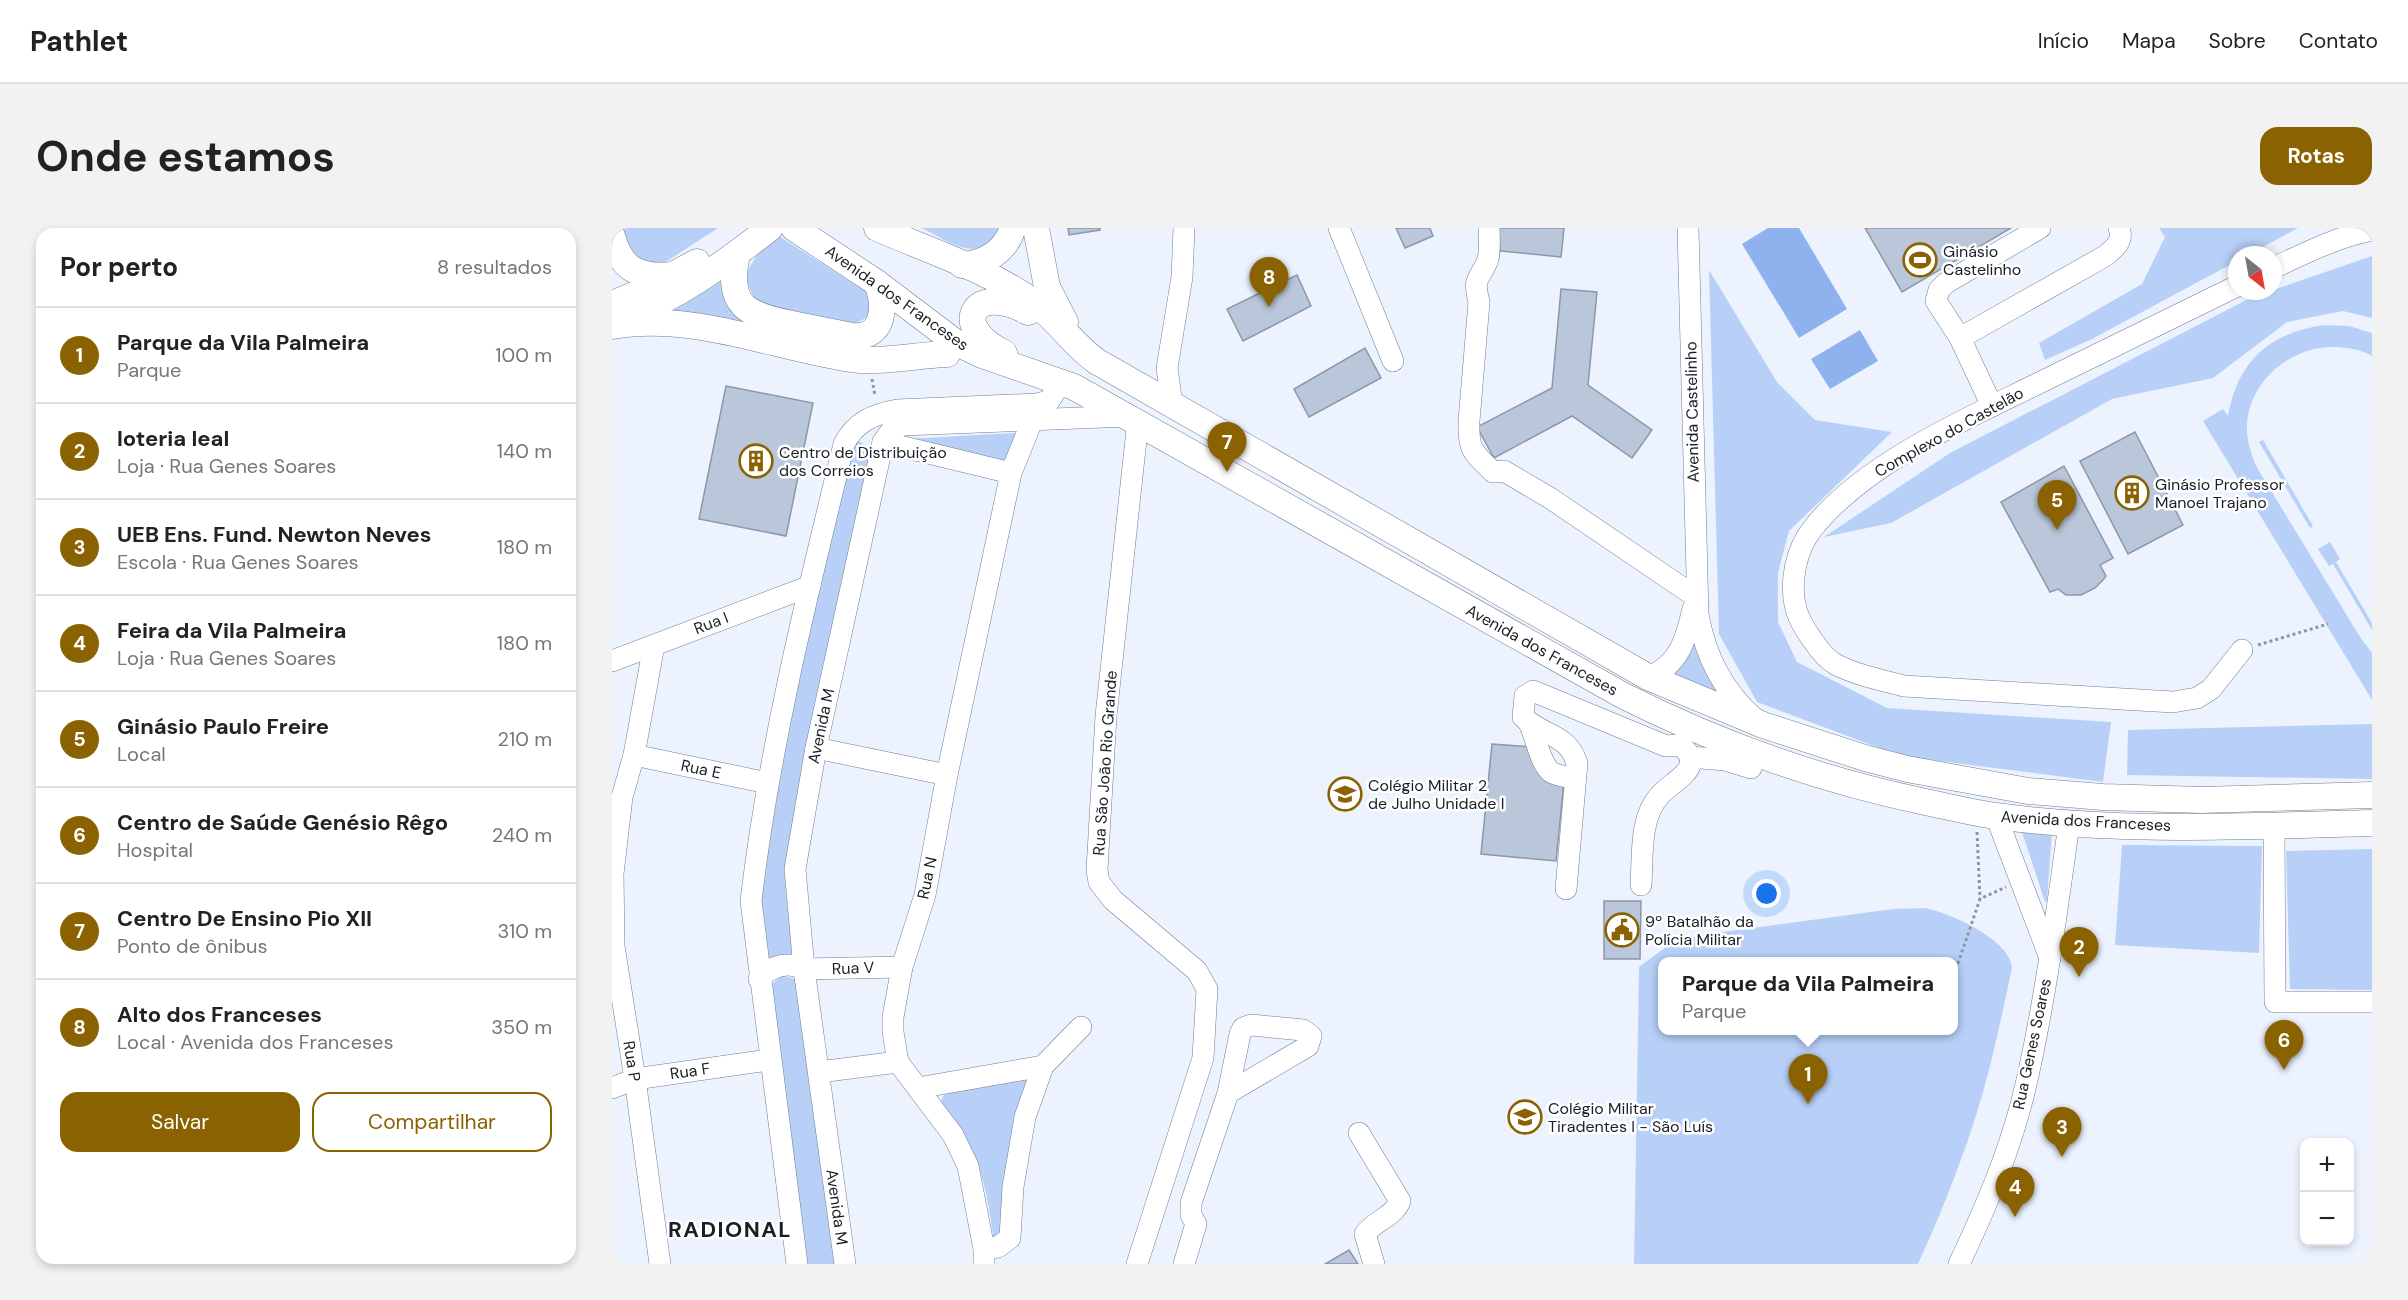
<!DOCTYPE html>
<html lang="pt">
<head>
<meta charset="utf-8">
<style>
  :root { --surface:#fff; --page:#f2f2f2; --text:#222; --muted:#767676; --line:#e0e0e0; --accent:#8a6201 }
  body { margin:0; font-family:"DM Sans",sans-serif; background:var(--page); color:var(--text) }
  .controls { position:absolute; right:18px; bottom:18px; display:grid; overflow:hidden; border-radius:12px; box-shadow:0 3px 9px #0003 }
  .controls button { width:54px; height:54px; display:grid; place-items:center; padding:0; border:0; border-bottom:2px solid var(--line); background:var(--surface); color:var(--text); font:30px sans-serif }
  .compass { position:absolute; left:1616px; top:18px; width:54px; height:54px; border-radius:50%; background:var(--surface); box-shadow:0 3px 9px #0003; rotate:149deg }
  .you { position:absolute; left:1155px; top:666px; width:21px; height:21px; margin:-15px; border:4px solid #fff; border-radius:50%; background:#1a73e8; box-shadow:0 0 0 9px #1a73e833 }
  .badge { display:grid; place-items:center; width:39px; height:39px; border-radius:50%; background:var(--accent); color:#fff; font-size:20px; font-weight:700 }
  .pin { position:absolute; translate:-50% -50px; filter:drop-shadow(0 2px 3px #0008) }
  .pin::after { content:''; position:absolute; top:32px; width:21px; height:18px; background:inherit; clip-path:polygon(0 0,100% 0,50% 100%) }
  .popup { position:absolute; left:1046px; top:729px; width:300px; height:78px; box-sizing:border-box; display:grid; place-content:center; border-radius:12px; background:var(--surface); filter:drop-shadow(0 2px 4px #0005); font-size:20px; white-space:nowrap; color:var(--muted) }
  .popup b { font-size:22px; color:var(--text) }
  .popup::after { content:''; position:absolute; left:50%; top:100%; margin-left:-12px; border:12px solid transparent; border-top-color:var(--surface) }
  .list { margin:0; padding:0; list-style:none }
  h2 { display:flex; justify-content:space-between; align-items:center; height:78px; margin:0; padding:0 24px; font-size:26px }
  h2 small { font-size:20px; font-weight:400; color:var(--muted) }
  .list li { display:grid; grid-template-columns:39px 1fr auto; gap:18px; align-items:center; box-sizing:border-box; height:96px; padding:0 24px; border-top:2px solid var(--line) }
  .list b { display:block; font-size:22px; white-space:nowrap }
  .list p { margin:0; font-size:20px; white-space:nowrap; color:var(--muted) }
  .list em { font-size:20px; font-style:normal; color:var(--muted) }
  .actions { display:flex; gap:12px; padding:18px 24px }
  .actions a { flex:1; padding:14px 0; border:2px solid var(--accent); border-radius:18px; text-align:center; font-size:21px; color:var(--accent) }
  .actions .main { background:var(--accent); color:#fff }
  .map { position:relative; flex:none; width:1760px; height:1036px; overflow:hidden; border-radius:18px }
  header { display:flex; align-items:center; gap:36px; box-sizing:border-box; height:84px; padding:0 30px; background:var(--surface); border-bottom:2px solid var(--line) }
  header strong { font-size:28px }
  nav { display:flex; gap:33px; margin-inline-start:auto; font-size:21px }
  .intro { display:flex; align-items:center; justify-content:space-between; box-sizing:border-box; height:144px; padding:0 36px }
  h1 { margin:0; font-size:42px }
  .button { padding:15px 27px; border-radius:18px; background:var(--accent); color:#fff; font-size:21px; font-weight:700 }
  main { display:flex; gap:36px; padding:0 36px }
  aside { flex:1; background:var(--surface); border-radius:18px; box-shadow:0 3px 9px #0003 }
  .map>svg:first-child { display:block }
  .green { fill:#b8d0f7; fill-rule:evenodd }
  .water { fill:#8eb2ed }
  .building { fill:#bac6d9; stroke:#8c97a9; stroke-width:1.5 }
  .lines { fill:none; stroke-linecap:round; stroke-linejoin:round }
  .minor-casing { stroke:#727d8e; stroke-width:22 }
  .major-casing { stroke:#727d8e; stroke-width:27 }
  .path { stroke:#9096a0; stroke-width:3; stroke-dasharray:3 3; stroke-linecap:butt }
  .minor { stroke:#fff; stroke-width:21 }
  .major { stroke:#fff; stroke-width:26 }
  .labels { text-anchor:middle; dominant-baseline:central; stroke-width:5; stroke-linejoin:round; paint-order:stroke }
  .poi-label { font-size:16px; fill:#1a1e25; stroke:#fff; text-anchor:start }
  .street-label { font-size:16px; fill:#1a1e25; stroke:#fff }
  .district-label { font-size:22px; font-weight:bold; letter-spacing:1.5px; fill:#1a1e25; stroke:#fff }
</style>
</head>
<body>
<header>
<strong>Pathlet</strong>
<nav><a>Início</a><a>Mapa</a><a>Sobre</a><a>Contato</a></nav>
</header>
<div class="intro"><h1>Onde estamos</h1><a class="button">Rotas</a></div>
<main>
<aside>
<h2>Por perto<small>8 resultados</small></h2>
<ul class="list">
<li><span class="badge">1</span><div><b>Parque da Vila Palmeira</b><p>Parque</p></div><em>100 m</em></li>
<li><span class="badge">2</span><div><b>loteria leal</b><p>Loja · Rua Genes Soares</p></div><em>140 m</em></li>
<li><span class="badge">3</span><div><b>UEB Ens. Fund. Newton Neves</b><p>Escola · Rua Genes Soares</p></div><em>180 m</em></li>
<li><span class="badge">4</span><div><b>Feira da Vila Palmeira</b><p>Loja · Rua Genes Soares</p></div><em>180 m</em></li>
<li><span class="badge">5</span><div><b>Ginásio Paulo Freire</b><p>Local</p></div><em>210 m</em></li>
<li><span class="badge">6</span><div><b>Centro de Saúde Genésio Rêgo</b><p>Hospital</p></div><em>240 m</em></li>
<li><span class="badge">7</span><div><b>Centro De Ensino Pio XII</b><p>Ponto de ônibus</p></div><em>310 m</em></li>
<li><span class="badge">8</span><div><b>Alto dos Franceses</b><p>Local · Avenida dos Franceses</p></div><em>350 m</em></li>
</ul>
<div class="actions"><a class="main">Salvar</a><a>Compartilhar</a></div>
</aside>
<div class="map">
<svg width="1760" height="1036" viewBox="0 0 1760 1036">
  <rect width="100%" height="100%" fill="#ecf3ff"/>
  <!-- green -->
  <g class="green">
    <path d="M 9,0 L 106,0 L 49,37 C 18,33 19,27 9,0 Z"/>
    <path d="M 310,0 L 389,0 C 366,38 339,15 310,0 Z"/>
    <path d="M 1547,0 L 1686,0 L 1636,27 L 1625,27 L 1625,33 L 1480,111 L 1433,132 L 1427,115 L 1530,56 L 1553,9 Z"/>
    <path d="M 167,8 L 256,65 L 258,83 L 254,90 L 240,97 L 161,82 L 143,71 L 135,55 L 135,44 L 144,28 Z"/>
    <path d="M 1760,28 L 1760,90 L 1731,83 L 1675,94 L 1601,150 L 1500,171 L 1279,295 L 1212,309 L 1338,225 L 1638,70 Z"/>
    <path d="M 1097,42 L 1165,154 L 1203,192 L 1280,204 L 1177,303 L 1166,345 L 1166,394 L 1185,434 L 1275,480 L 1499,494 L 1491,554 L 1289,528 L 1145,474 L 1107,406 Z"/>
    <path d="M 113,46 L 142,97 L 56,84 Z"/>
    <path d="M 1712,97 L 1737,98 L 1760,105 L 1760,128 C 1749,121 1733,119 1720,119 C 1678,119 1637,154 1635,197 C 1634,211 1639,225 1644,238 L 1748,409 L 1760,425 L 1760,472 L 1591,193 L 1611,181 L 1616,188 C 1626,132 1658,105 1712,97 Z"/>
    <path d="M 402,205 L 405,209 L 394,234 L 294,211 Z"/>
    <path d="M 1651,212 L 1701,298 L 1698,300 L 1647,214 Z"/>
    <path d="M 247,213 L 255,218 L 259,223 L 175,635 L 174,665 L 182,731 L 157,734 L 145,673 L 151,610 L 240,216 Z"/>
    <path d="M 1718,314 L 1728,331 L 1724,334 L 1760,395 L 1760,402 L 1721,336 L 1717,338 L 1706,321 Z"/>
    <path d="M 1082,406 L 1112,468 L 1061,447 Z"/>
    <path d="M 1760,496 L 1760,551 L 1515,547 L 1516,502 Z"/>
    <path d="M 1409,601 L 1440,605 L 1435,672 L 1433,674 Z"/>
    <path d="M 1510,617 L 1650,618 L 1647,725 L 1503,717 Z"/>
    <path d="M 1760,621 L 1760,762 L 1678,761 L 1674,623 Z"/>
    <path d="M 1313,680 C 1338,685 1399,712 1400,740 C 1393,773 1386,806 1378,838 C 1361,906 1335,972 1306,1036 L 1022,1036 L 1027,739 L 1062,713 L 1104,705 L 1281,681 ZM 1050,734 L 1342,734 L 1342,802 L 1050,802 Z"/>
    <path d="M 172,748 L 184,751 L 224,1036 L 194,1036 L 156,761 L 166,750 Z"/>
    <path d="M 420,850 L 395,1000 L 382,1014 C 378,988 375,960 365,935 C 357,913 342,893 329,873 L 334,863 Z"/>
  </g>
  <!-- water -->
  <g class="water">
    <path d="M 1156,0 L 1187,0 L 1235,81 L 1187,110 L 1130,16 Z"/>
    <path d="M 1248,102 L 1266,133 L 1218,161 L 1199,131 Z"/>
  </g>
  <!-- building -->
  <g class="building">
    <path d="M 456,0 L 488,0 L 488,2 L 457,7 Z"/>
    <path d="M 784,0 L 818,0 L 821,8 L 793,20 Z"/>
    <path d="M 883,0 L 952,0 L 949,29 L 880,22 Z"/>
    <path d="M 1253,0 L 1399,0 L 1290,64 Z"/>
    <path d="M 685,47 L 699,78 L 631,113 L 615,81 Z"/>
    <path d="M 949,61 L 985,64 L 976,157 L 1040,202 L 1020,230 L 960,188 L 882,230 L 865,199 L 940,160 Z"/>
    <path d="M 753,120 L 769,150 L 697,189 L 682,161 Z"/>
    <path d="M 114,158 L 201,175 L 174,308 L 87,291 Z"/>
    <path d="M 1523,204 L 1571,297 L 1516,326 L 1468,233 Z"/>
    <path d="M 1452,238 L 1501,330 L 1488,337 L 1494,348 L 1491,352 L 1483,360 L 1469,367 L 1454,367 L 1446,361 L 1438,364 L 1389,274 Z"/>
    <path d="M 880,516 L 921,519 L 952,553 L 944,633 L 869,626 Z"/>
    <path d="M 992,673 L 1029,673 L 1028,731 L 992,731 Z"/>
    <path d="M 737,1022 L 746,1036 L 713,1036 Z"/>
  </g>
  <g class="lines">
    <!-- minor casing -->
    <g class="minor-casing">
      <g id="minor">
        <path d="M 727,0 L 781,133"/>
        <path d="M 877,0 C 877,10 879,25 875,34 C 866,54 861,49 867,74 L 857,193 C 856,223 861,224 881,244 L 892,243 L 938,270 L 1084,369"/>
        <path d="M 1076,0 L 1086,386 C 1093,428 1111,463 1143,491"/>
        <path d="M 1661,40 C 1694,25 1724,9 1760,2"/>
        <path d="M 1625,58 C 1558,91 1492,123 1425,156 C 1352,192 1253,235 1201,300 C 1184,321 1177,355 1184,381 C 1188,396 1209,428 1223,436 C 1244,447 1269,452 1292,458 L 1561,474 L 1585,470 L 1599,461 L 1630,422"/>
        <path d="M 1348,110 L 1493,28 C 1503,20 1512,13 1507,0"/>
        <path d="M 560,177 L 555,140 L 570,49 L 572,0"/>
        <path d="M 1380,178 L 1348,110 L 1324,73 L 1327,62 L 1334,55 L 1428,0"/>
        <path d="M 271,214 L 399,245"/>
        <path d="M 42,417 L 22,527 L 10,569 L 1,646 L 2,718 L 23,851 L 48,1036"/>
        <path d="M 0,433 L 198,358"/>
        <path d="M 1036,449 C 1067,438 1074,411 1081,381"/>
        <path d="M 917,495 C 924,508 928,536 939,544 C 945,548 956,549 963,550"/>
        <path d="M 204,520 L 335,547"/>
        <path d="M 22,527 L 156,555"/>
        <path d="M 1078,529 L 1113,532 L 1139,540"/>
        <path d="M 1384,588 L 1438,730"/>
        <path d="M 1662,597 L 1663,774 L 1760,774"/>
        <path d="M 954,661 L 965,535 C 955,505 932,509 911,489 L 913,468 L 921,463 L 1054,518 L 1068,517 C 1074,522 1081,528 1078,537 C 1075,548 1056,558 1048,567 C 1027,590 1031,627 1029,657"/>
        <path d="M 147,751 C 160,737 175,733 192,741 L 290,739"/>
        <path d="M 207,844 L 286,834"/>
        <path d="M 0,860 L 23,851 L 157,832"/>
        <path d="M 306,860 L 431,838"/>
        <path d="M 747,905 L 788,973 C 783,988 762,993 753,1006 L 762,1036"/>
        <path d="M 372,1021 L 386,1019 L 398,1010 L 401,959 L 413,889 L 431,838 L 469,799"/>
        <path d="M 185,1036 L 139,673 C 157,519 195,367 232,216 C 243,194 262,186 285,182 L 425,176 L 437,173 L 444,162"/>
        <path d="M 233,1036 L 192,741 L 183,641 L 204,520 L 271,214 L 279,203 L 290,197 L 517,188"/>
        <path d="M 372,1036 L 372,1021 L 356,938 L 341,907 L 286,834 L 281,804 L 281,789 L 290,739 L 313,667 L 335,547 L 399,245 L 420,193"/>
        <path d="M 525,1036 L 591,830 L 595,761 L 585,743 L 501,672 L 487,654 L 485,642 L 494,488 L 526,193"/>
        <path d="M 572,1036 L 584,996 L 579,987 L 579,975 L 616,865 L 628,806 L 631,800 L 639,797 L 691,802 L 699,808 L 696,818 L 616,865"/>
        <path d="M 1347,1036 C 1375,977 1401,916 1415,852 C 1434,768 1445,681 1457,596"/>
      </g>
    </g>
    <!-- major casing -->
    <g class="major-casing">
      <g id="major">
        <path d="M 182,0 L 265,55 L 343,114 L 370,127 L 462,159 L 1010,467 C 1105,515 1205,551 1309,573 C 1334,578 1359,585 1384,588 C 1508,605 1635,598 1760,595"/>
        <path d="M 265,0 C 315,22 380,43 424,76 C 446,93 462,117 484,133 L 1036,449 L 1151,497 L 1253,530 L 1295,541 L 1416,563 L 1491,569 L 1589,572 L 1760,567"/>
        <path d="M 424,0 L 435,59 L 453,94"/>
        <path d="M 0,8 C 9,43 28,50 62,47"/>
        <path d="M 125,26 C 114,78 134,87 180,96 C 200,100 220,104 240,108 C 273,111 274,77 265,55"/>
        <path d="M 350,37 C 374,35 393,24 401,0"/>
        <path d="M 0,76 L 27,65 L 85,34"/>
        <path d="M 11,91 C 66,69 112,36 158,0"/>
        <path d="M 0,98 C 82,84 159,119 239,131 C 272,135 303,127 335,126"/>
        <path d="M 392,125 C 335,97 363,54 416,84"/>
      </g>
    </g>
    <!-- path -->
    <g class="path">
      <path d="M 260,151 L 263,168"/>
      <path d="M 1646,417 L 1716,396"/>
      <path d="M 1365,604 L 1368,671"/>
      <path d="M 1342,747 L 1368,671 L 1394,659"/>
    </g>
    <!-- minor -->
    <use href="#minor" class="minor"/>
    <!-- major -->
    <use href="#major" class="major"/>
  </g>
  <!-- icons -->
  <defs>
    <g id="stadium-ring" transform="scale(1.725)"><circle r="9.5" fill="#fff" stroke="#8a6201" stroke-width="1.5"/><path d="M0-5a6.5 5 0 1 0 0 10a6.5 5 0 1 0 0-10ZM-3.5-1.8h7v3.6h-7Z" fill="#8a6201"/></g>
    <g id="building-ring" transform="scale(1.725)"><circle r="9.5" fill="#fff" stroke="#8a6201" stroke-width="1.5"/><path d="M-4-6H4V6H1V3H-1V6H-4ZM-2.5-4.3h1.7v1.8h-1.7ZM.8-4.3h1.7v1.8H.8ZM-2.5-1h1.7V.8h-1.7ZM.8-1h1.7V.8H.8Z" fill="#8a6201"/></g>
    <g id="school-ring" transform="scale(1.725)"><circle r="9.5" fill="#fff" stroke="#8a6201" stroke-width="1.5"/><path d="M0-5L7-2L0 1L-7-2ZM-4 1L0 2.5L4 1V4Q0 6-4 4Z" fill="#8a6201"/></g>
    <g id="civic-ring" transform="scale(1.725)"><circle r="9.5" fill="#fff" stroke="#8a6201" stroke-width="1.5"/><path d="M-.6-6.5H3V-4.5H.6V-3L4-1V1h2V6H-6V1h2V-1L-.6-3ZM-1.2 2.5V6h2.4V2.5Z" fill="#8a6201"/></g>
  </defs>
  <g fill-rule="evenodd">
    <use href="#stadium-ring" x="1308" y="32"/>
    <use href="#building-ring" x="144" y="233"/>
    <use href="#building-ring" x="1520" y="265"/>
    <use href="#school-ring" x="733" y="566"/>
    <use href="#civic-ring" x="1010" y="702"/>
    <use href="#school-ring" x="913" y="889"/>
  </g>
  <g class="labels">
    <!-- poi labels -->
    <g class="poi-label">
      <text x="1331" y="23">Ginásio<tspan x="1331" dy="18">Castelinho</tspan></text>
      <text x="167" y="224">Centro de Distribuição<tspan x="167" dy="18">dos Correios</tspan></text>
      <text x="1543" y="256">Ginásio Professor<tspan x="1543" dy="18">Manoel Trajano</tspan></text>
      <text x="756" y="557">Colégio Militar 2<tspan x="756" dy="18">de Julho Unidade I</tspan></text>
      <text x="1033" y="693">9º Batalhão da<tspan x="1033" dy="18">Polícia Militar</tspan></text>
      <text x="936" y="880">Colégio Militar<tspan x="936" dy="18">Tiradentes I - São Luís</tspan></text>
    </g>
    <!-- street labels -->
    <g class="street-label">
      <text transform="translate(285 70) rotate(35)">Avenida dos Franceses</text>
      <text transform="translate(1080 184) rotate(-91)">Avenida Castelinho</text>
      <text transform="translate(1337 204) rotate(-29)">Complexo do Castelão</text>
      <text transform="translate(99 395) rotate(-21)">Rua I</text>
      <text transform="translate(930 422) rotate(29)">Avenida dos Franceses</text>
      <text transform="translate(209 498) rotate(-78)">Avenida M</text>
      <text transform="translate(493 535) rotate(-86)">Rua São João Rio Grande</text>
      <text transform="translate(89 541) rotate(12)">Rua E</text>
      <text transform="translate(1474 593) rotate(3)">Avenida dos Franceses</text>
      <text transform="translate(315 650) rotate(-78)">Rua N</text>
      <text transform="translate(241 740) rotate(-2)">Rua V</text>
      <text transform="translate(1420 816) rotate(-78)">Rua Genes Soares</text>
      <text transform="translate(20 833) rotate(81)">Rua P</text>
      <text transform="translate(78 843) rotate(-8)">Rua F</text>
      <text transform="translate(225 979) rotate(82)">Avenida M</text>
    </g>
    <!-- district labels -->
    <g class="district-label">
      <text x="118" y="1001">RADIONAL</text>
    </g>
  </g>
</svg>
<div class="controls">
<button>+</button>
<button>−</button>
</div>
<svg class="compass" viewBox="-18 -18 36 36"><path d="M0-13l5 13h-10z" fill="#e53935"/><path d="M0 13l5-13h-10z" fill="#767676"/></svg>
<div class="you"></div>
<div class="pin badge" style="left:1196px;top:876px">1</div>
<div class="popup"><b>Parque da Vila Palmeira</b>Parque</div>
<div class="pin badge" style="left:1467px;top:749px">2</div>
<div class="pin badge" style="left:1450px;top:929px">3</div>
<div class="pin badge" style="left:1403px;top:989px">4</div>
<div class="pin badge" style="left:1445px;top:302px">5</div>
<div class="pin badge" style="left:1672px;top:842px">6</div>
<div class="pin badge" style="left:615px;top:244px">7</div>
<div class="pin badge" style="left:657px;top:79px">8</div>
</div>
</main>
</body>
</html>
